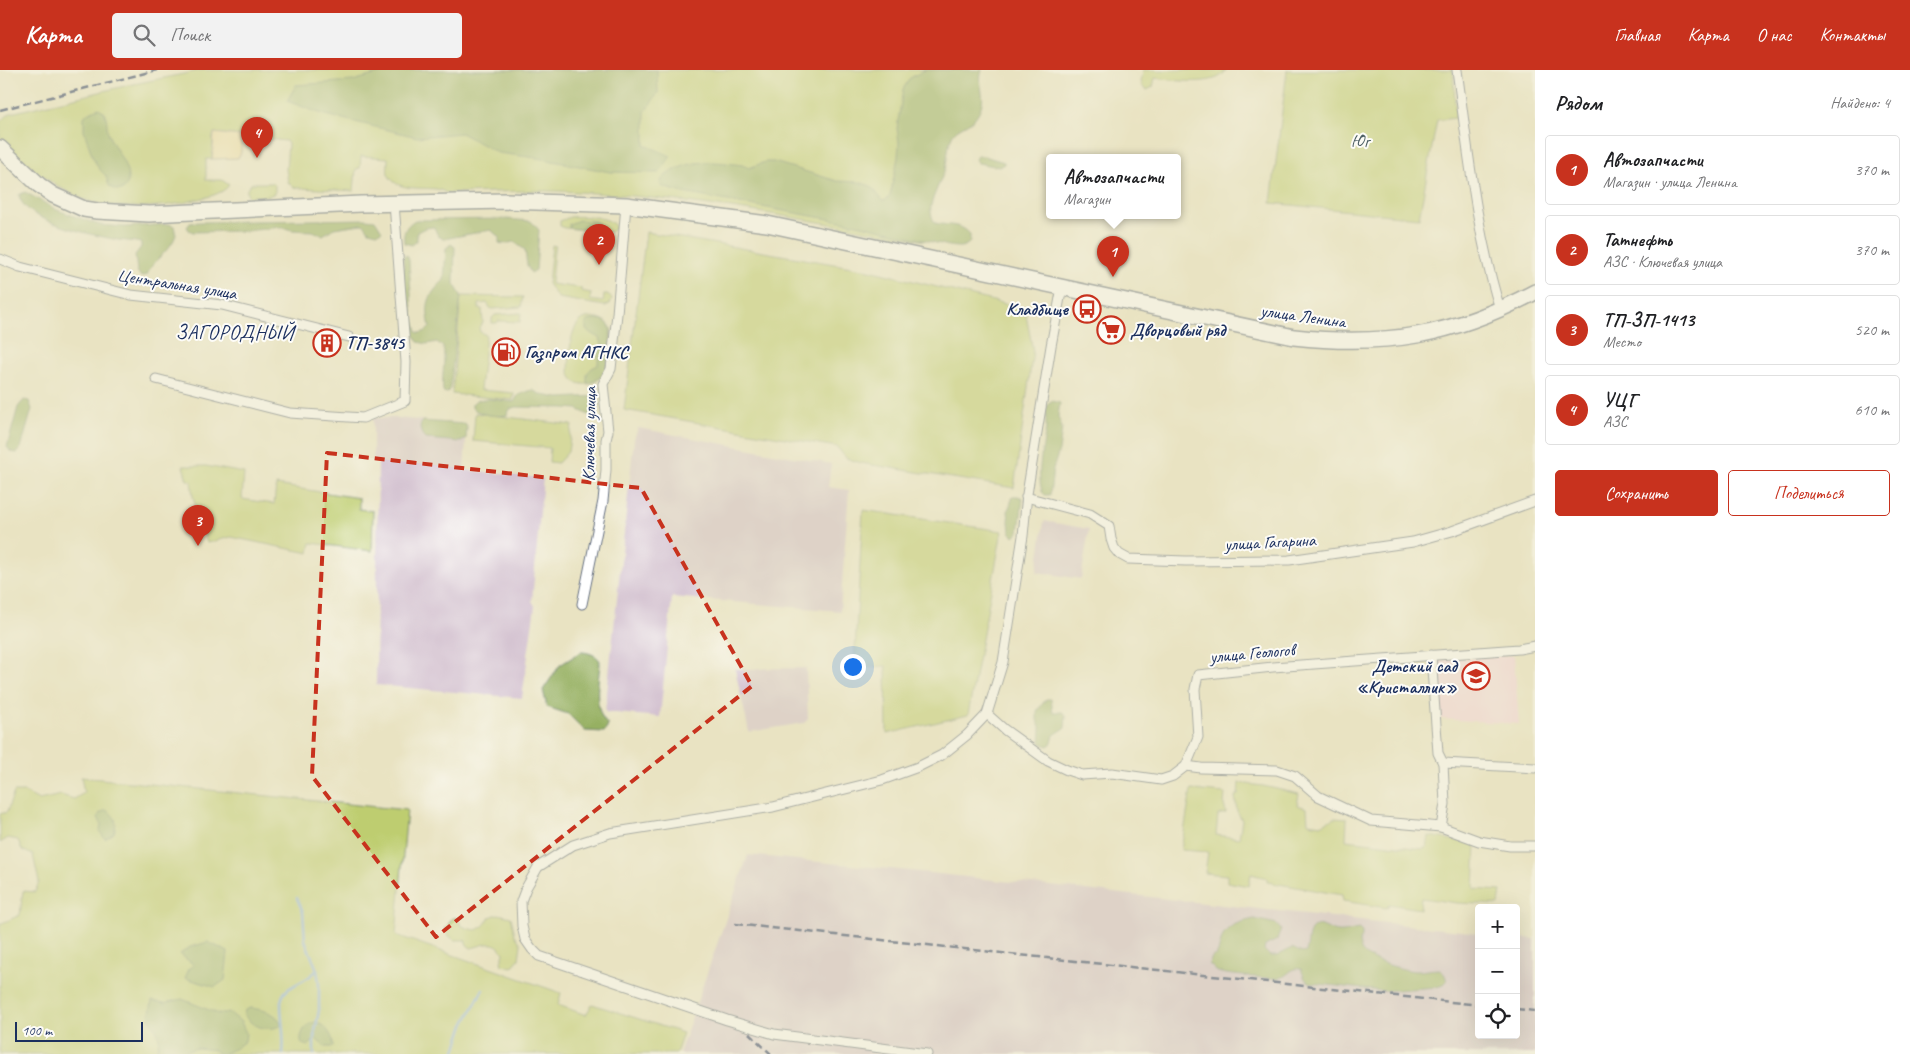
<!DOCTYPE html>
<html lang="ru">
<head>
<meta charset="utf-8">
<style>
  :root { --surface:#fff; --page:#f2f2f2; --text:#202124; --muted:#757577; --line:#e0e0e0; --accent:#c8321e }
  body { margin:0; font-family:Caveat,sans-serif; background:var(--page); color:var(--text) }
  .controls { position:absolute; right:15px; bottom:15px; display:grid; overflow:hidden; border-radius:5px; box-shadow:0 5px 20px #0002 }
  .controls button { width:45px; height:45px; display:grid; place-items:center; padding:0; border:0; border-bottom:1px solid var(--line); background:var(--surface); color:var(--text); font:25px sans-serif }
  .scale { position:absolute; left:15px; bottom:12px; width:128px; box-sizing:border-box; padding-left:5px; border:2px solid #1b2f5e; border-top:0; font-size:14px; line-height:18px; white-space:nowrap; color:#1b2f5e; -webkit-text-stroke:4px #fdfcf7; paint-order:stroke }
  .you { position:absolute; left:852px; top:596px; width:18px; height:18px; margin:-12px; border:4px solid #fff; border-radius:50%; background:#1a73e8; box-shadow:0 0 0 8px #1a73e833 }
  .badge { display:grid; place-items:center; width:32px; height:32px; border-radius:50%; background:var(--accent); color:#fff; font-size:16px; font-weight:700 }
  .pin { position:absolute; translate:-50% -41px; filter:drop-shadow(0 1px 2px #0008) }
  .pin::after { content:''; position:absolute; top:26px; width:18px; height:15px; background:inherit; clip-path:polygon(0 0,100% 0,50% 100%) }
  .popup { position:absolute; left:1046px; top:84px; width:135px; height:65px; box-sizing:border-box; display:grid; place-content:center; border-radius:5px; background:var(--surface); filter:drop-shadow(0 1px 4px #0005); font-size:16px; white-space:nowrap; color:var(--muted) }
  .popup b { font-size:19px; color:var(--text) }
  .popup::after { content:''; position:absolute; left:50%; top:100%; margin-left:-10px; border:10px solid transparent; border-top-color:var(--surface) }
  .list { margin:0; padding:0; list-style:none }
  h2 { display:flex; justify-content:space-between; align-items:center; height:65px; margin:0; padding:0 20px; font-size:21px }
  h2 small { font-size:16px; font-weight:400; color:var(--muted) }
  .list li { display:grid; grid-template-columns:32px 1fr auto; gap:15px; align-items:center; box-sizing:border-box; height:70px; margin:0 10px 10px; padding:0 10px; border:1px solid var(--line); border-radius:5px }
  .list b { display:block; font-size:19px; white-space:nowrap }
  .list p { margin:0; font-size:16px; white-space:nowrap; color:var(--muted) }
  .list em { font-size:16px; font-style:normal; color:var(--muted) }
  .actions { display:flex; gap:10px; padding:15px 20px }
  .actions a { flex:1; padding:11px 0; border:1px solid var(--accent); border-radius:5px; text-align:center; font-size:18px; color:var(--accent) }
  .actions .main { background:var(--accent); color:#fff }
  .icon { flex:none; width:28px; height:28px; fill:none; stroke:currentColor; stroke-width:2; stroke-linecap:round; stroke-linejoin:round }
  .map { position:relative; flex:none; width:1535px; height:984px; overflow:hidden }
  header { display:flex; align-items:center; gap:30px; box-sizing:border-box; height:70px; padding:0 25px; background:var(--accent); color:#fff }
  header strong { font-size:24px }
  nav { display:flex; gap:28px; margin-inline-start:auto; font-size:18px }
  .search { width:350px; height:45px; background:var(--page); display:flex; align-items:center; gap:12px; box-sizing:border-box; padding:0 18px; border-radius:5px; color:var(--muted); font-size:19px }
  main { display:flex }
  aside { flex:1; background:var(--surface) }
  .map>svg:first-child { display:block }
  .built { fill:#f4cfdd }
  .industrial { fill:#d0bdcd }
  .green { fill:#becd70; stroke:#6c7e67 }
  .forest { fill:#96b062; stroke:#587060 }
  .sand { fill:#eeda9e; stroke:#84847e }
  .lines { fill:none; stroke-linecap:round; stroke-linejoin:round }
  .stream { stroke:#7aaae5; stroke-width:2.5 }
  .minor-casing { stroke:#636e81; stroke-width:11 }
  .primary-casing { stroke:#636e81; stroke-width:18 }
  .minor { stroke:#fff; stroke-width:9 }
  .primary { stroke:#fff; stroke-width:15 }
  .rail { stroke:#1b2f5e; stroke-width:2.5; stroke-dasharray:8 4; stroke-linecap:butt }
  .marked { fill:none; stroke:#c8321e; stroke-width:4; stroke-dasharray:10 6; stroke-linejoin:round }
  .labels { text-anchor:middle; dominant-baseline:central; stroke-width:4; stroke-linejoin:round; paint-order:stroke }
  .park-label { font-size:18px; fill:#4c5e63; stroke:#fdfcf7 }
  .street-label { font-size:18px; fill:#1b2f5e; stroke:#fdfcf7 }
  .poi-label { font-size:18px; font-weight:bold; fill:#1b2f5e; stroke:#fdfcf7; text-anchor:start }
  .quarter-label { font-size:20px; letter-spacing:1px; fill:#1b2f5e; stroke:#fdfcf7 }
</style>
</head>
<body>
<header>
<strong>Карта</strong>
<div class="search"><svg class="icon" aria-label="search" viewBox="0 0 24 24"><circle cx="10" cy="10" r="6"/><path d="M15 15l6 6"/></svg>Поиск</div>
<nav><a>Главная</a><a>Карта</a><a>О нас</a><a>Контакты</a></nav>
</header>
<main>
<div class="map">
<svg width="1535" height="984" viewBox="0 0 1535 984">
  <rect width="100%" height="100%" fill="#fdfcf7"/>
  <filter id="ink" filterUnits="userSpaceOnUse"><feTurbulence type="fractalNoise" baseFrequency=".02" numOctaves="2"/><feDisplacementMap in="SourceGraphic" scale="10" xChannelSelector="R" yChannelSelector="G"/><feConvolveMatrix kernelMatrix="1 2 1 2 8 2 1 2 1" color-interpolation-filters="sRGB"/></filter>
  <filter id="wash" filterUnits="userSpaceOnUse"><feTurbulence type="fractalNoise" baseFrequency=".0096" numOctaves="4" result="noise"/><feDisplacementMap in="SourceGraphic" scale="20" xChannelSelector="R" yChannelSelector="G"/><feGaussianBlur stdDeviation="1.12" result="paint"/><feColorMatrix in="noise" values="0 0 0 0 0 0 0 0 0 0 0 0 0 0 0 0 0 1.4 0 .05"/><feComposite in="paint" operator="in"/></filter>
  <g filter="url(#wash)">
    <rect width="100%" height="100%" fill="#e9e3c2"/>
    <!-- built -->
    <path class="built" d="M 1514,585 L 1519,654 L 1440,649 L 1434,590 Z"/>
    <!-- industrial -->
    <g class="industrial">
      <path d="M 373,348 L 397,348 L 467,355 L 464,400 L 543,408 L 532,531 L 535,536 L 522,628 L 376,615 L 378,392 L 373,391 Z"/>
      <path d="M 638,358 L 831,394 L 828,417 L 849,420 L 840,541 L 672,527 L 660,647 L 605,642 L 634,369 Z"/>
      <path d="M 1044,451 L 1089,459 L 1081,509 L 1037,502 Z"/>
      <path d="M 806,598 L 808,649 L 804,653 L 749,662 L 735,599 Z"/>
      <path d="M 748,785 L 921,802 L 1479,863 L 1479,965 L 1516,965 L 1516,867 L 1535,869 L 1535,984 L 679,984 Z"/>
    </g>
    <!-- green -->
    <g class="green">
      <path d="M 203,0 L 957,0 L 924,171 C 809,150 693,128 576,122 C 533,119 490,123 447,123 C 444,122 440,119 436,119 C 421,117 396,122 388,104 C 387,100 388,93 388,88 L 361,86 L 360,98 L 356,99 L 354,121 L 300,118 L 293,117 L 288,112 L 286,99 L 288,74 L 286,71 L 214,63 L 213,67 L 212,89 L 206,89 L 206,110 L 222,110 L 229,115 C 223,125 202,128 191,131 C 157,139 101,142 70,123 C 55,115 39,104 25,93 C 17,85 9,76 0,69 L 0,51 L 11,43 L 129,15 Z"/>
      <path d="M 1143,0 L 1226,0 C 1218,18 1171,10 1155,8 L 1153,17 L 1147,20 C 1137,14 1143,8 1143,0 Z"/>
      <path d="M 1287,0 L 1453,0 L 1456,48 L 1437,50 L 1419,148 L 1271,133 Z"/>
      <path d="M 252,113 L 273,113 L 275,115 L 275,123 L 269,126 L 250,127 L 247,124 L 247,119 Z"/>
      <path d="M 570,147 C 582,146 611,145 616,158 L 610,162 L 565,158 L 560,156 L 560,151 Z"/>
      <path d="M 646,162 L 869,200 L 1017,237 L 1026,245 L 1033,281 L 1014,418 L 861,393 L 846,388 L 837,377 L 624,340 Z"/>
      <path d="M 552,175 L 556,176 L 554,179 L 551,214 L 581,218 L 581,221 L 591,223 L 590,230 L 603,232 L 604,224 L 608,224 L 612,229 L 610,234 L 605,236 L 558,228 L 548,214 Z"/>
      <path d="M 461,226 L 523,227 L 521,237 L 491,239 L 487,233 L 479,234 L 479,239 L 482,239 L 483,253 L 479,257 L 480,262 L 486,265 L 480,320 L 514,323 L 513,330 L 452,324 Z"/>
      <path d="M 521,243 L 520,252 L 498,251 L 497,253 L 492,253 L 492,248 L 495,245 Z"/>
      <path d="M 586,248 C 598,247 606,248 612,259 C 610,279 611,318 582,314 C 574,313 571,308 569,301 C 570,285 568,254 586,248 Z"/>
      <path d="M 475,343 L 572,355 L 568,382 L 558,393 L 549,392 L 550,378 L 473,371 Z"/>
      <path d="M 183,396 L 206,396 L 244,403 L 242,429 L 274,434 L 276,415 L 359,428 L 359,439 L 373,441 L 372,481 L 311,473 L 309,483 L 231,467 L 207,473 L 193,427 L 191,411 L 187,410 Z"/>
      <path d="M 863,440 L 1002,461 L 968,645 L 887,664 L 886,596 L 854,598 Z"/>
      <path d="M 81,707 L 407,740 L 396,865 L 561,923 L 558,935 L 586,945 L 592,934 L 683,963 L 676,984 L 0,984 L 0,854 L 20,845 L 23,821 L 35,822 L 39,812 L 33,785 L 22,780 L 18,770 L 8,768 L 0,773 L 0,744 L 7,742 L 14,722 L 24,722 L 39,730 L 61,725 L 74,729 L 84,723 Z"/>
      <path d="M 1239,713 L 1263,716 L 1299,724 L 1297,735 L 1307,738 L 1308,753 L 1321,755 L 1334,748 L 1347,749 L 1346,770 L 1423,779 L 1427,777 L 1429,766 L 1476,774 L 1474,819 L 1501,821 L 1499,835 L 1457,833 L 1421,828 L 1420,839 L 1389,834 L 1387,838 L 1343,831 L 1342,825 L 1267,812 L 1267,808 L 1251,804 L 1249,816 L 1227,812 L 1227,805 L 1205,803 L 1208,782 L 1181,780 L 1191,720 L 1225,723 L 1224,735 L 1226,743 L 1218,745 L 1216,765 L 1239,768 L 1242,750 L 1237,741 L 1235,726 L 1238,725 Z"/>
      <path d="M 498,844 L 511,847 L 515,865 L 521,874 L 519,889 L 512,897 L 502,895 L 501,891 L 504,883 C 494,868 485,875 471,878 L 467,875 L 465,870 L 454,870 L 446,863 L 446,858 L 452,848 L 457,848 L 462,856 C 479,863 481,860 490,847 Z"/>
    </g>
    <!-- forest -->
    <g class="forest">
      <path d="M 391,0 L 657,0 L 658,23 L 645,42 L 645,75 L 671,86 L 659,103 L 610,102 L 537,88 L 498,83 L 461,63 L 417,67 L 322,44 L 287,31 L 296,15 L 353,11 Z"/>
      <path d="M 925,0 L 982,0 C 977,14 986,24 981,37 C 974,57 958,54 952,66 C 947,76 948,89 945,99 C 941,111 934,123 931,135 C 930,142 932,148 935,153 C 948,156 961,153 970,164 L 970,172 C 963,179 958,177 949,176 L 857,154 L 683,123 L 663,117 L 660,114 C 662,107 667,104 673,101 C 696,88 718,92 742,95 L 749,98 L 765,92 L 774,92 L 837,111 L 859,112 L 871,116 L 883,131 L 886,130 L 890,126 L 898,87 L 899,73 L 897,58 L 903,19 L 910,8 Z"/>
      <path d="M 99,38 C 110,43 105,57 109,66 C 115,80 138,106 123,120 L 116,120 L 109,116 L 106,106 L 99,99 L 93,88 L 84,61 L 84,47 L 87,43 Z"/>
      <path d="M 977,86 L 984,86 L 1004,92 L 1004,94 L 999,97 L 978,93 L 975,90 Z"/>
      <path d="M 25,122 L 57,140 L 100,155 L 125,157 L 169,154 L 174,156 L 176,165 C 171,181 153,189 147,205 L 141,207 L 137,201 L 135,185 L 141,177 L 141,173 C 133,171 125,171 118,170 C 94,165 23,152 19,125 Z"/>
      <path d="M 366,149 L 375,150 L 382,161 L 377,163 L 369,161 L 365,155 L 362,154 L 334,158 L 323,165 L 312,161 L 292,160 L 281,157 L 247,161 L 193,162 L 189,160 L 187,157 L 190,153 L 199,152 Z"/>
      <path d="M 506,149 L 531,151 L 539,160 L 536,200 L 531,203 L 527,196 L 525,180 L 514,172 L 503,174 L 499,173 L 499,167 L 491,160 L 444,169 L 438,166 L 434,157 L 425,158 L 417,162 L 417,171 L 412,175 L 404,173 C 403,162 405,156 415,150 Z"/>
      <path d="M 579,150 L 595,151 L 598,153 L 597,159 L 593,161 L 569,158 L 569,154 Z"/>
      <path d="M 451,174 L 455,177 L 454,214 L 461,225 L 450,319 L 447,323 L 443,322 C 441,307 446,291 443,277 L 437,272 L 427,274 L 418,272 C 402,248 405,215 403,187 L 407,185 L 409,190 L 412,241 L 417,262 L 420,263 L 426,261 L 430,257 C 425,235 427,226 444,210 L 446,178 Z"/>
      <path d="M 594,249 C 600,249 605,250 609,255 C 613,262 608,295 604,302 C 600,308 594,312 587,313 L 587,303 L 592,298 L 598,295 L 598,283 L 602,275 L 600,268 L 586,260 L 586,252 Z"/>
      <path d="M 532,320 L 542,325 L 559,328 L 596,326 L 600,330 L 598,343 L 591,346 L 577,339 L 565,338 L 515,337 L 510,339 L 507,345 C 497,347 480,345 472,338 L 472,334 L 476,330 L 490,329 L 514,332 L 518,325 Z"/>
      <path d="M 24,330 L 29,331 L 32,339 L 21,378 L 17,383 L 11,382 L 7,377 L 18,337 Z"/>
      <path d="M 1052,331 L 1060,333 L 1058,346 L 1062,358 L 1059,381 L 1053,399 L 1050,425 L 1045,425 L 1042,422 C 1036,401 1043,379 1046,358 C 1046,349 1045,341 1048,333 Z"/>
      <path d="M 422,351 L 465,354 L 467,357 L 466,369 L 461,372 L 426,369 C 421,365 418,357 422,351 Z"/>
      <path d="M 1013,426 L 1018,426 L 1023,428 L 1019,462 L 1014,466 L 1010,462 L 1008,441 Z"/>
      <path d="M 581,582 C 588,582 597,585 600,591 C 599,611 592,640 608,655 L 607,658 L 604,662 L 585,661 L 568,644 L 547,637 L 543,620 L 560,595 Z"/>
      <path d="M 1046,629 L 1051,629 L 1053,642 L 1062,642 L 1066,645 L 1065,658 L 1054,665 L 1052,673 L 1048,676 L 1040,673 L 1041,659 L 1037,650 L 1037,641 Z"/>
      <path d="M 106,740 C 117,747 117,752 114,763 L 105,769 L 100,762 L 101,754 L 98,747 L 100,743 Z"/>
      <path d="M 1254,849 L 1277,854 L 1281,860 L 1277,870 L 1265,876 L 1264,880 L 1270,886 L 1277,886 L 1292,878 L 1302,883 L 1306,882 C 1308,875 1308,867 1310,862 C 1317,849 1326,859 1334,861 C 1342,864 1351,860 1359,859 L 1362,862 L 1362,867 L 1359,872 C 1360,876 1361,880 1363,883 C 1368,890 1406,901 1416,901 C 1424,901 1431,899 1440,899 L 1445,905 L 1447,911 L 1443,915 L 1437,917 L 1382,921 L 1311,913 L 1305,909 L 1301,899 C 1291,897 1289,905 1280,908 C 1274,909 1223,905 1218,902 C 1215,901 1212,896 1209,894 L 1212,887 L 1217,884 C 1220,878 1220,873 1222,868 C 1227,854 1241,852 1254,849 Z"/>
      <path d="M 208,872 L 228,882 L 225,910 L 215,917 L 185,908 L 189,899 L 194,895 L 180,884 L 190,877 Z"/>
      <path d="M 182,929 L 219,944 L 229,942 L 241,952 L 246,963 L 245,971 L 236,978 L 223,984 L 219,984 L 214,980 L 198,978 L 177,983 L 156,982 C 161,965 159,963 149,948 L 152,931 L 164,933 Z"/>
      <path d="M 251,938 C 263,940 277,942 282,955 C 270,962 251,958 244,944 L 245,940 Z"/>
      <path d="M 316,952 C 325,955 335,967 333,977 L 325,977 L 316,969 L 308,976 L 302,974 C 298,965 306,953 316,952 Z"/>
    </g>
    <!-- sand -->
    <path class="sand" d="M 214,63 L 241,66 L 241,82 L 238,88 L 212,89 Z"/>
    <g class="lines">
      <!-- stream -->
      <g class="stream">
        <path d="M 297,828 L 303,842 L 305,870 L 317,900 L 319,912 L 319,940 L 314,967 L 314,984"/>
        <path d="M 283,984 C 285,966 281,950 281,933 C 281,929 283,925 285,922 C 294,913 306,912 317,900"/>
        <path d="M 454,984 L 463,957 L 483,919"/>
      </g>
    </g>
  </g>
  <g filter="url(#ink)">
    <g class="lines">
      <!-- minor casing -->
      <g class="minor-casing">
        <g id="minor">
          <path d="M 1457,0 C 1468,80 1476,161 1500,239"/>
          <path d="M 0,189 L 20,197 L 131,225 L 222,235 L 349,267"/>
          <path d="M 156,309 L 290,343 L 363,348 L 405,331 L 406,292 L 394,133"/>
          <path d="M 1026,427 L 1090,444 L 1109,456 L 1111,469 L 1114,478 L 1119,484 L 1128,489 L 1186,491 L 1289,490 L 1413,472 L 1452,461 L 1535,431"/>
          <path d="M 582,534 L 603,431 L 606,400 L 606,370 L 608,361 L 603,314 L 611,299 L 617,244 L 626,135"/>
          <path d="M 1431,585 L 1438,683 L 1443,693 L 1445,734 L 1441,757"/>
          <path d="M 987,644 L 1005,660 L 1048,691 L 1067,700 L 1082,705 L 1112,703 L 1161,710 L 1173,706 L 1186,696 L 1198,667 L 1195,619 L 1198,605 L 1273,597 L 1519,579 L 1535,576"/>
          <path d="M 1443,693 L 1535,698"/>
          <path d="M 1186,696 L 1201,698 L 1277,700 L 1295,706 L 1318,726 L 1371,751 L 1441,757 L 1479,771 L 1510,776 L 1535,776"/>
          <path d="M 927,984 L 774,964 L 727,950 L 539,886 L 532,879 L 525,869 L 522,856 L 521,831 L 526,818 L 538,797 L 573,775 L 610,763 L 773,737 L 882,710 L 918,697 L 942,685 L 967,665 L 987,644 L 1003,592 L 1023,466 L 1027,424 L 1051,276 L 1062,217"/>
        </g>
      </g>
      <!-- primary casing -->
      <g class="primary-casing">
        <path id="primary" d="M 0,78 L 39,115 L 53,125 L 84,139 L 97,141 L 149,144 L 361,134 L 506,131 L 626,135 L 767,154 L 1294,267 C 1386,277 1453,266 1535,222"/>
      </g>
      <!-- minor -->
      <use href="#minor" class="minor"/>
      <!-- primary -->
      <use href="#primary" class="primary"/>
      <!-- rail -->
      <g class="rail">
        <path d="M 0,40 L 157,0"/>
        <path d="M 735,854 L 1479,935"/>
        <path d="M 1516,939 L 1535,941"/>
        <path d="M 749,963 L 771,984"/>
      </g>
    </g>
  </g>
  <!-- marked area -->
  <path d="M0 0H1535V984H0ZM 327,383 L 641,418 L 752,616 L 436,867 L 312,706 Z" fill="#e9e3c2" fill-opacity=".55" fill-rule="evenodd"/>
  <path class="marked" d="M 327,383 L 641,418 L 752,616 L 436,867 L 312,706 Z"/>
  <!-- icons -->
  <defs>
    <g id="bus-ring" transform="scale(1.4375)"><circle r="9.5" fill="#fdfcf7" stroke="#c8321e" stroke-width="1.5"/><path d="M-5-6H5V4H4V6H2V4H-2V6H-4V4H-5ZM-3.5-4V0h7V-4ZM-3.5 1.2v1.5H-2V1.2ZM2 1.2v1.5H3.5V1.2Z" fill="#c8321e"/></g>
    <g id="supermarket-ring" transform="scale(1.4375)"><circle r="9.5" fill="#fdfcf7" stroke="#c8321e" stroke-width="1.5"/><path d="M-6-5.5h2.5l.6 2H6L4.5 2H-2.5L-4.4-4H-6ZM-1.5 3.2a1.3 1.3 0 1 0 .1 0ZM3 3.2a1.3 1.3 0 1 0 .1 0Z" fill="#c8321e"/></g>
    <g id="building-ring" transform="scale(1.4375)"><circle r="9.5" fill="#fdfcf7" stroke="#c8321e" stroke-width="1.5"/><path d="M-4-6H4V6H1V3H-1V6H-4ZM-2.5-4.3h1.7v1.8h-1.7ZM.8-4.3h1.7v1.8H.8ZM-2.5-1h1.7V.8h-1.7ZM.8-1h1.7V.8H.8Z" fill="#c8321e"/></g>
    <g id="fuel-ring" transform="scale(1.4375)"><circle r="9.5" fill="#fdfcf7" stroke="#c8321e" stroke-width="1.5"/><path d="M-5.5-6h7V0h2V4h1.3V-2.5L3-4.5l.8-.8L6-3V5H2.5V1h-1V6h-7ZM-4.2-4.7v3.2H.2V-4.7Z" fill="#c8321e"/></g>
    <g id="school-ring" transform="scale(1.4375)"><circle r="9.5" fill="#fdfcf7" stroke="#c8321e" stroke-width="1.5"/><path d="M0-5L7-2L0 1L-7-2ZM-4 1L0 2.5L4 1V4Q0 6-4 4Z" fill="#c8321e"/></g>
  </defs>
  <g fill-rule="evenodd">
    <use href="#bus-ring" x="1087" y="239"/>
    <use href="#supermarket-ring" x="1111" y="260"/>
    <use href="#building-ring" x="327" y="273"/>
    <use href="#fuel-ring" x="506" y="282"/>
    <use href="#school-ring" x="1476" y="606"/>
  </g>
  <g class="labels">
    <!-- park labels -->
    <g class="park-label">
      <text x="1360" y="71">Юг</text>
    </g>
    <!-- street labels -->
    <g class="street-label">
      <text transform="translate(177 214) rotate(9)">Центральная улица</text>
      <text transform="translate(1303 246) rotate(8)">улица Ленина</text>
      <text transform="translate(589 364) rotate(-89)">Ключевая улица</text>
      <text transform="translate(1270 472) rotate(-3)">улица Гагарина</text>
      <text transform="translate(1252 583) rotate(-5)">улица Геологов</text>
    </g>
    <!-- poi labels -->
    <g class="poi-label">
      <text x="1068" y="239" text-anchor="end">Кладбище</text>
      <text x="1130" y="260">Дворцовый ряд</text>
      <text x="346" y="273">ТП-3845</text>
      <text x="525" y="282">Газпром АГНКС</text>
      <text x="1457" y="596" text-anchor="end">Детский сад<tspan x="1457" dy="21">«Кристаллик»</tspan></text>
    </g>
    <!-- quarter labels -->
    <g class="quarter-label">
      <text x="235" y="262">ЗАГОРОДНЫЙ</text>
    </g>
  </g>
</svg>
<div class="controls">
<button>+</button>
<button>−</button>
<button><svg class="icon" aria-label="locate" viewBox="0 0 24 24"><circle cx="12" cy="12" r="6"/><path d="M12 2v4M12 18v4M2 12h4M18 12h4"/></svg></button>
</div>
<div class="scale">100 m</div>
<div class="you"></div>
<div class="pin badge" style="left:1113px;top:207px">1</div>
<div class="popup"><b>Автозапчасти</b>Магазин</div>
<div class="pin badge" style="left:599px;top:195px">2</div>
<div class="pin badge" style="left:198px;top:476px">3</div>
<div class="pin badge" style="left:257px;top:88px">4</div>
</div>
<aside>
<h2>Рядом<small>Найдено: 4</small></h2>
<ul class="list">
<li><span class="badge">1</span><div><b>Автозапчасти</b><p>Магазин · улица Ленина</p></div><em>370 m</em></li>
<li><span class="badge">2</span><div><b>Татнефть</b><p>АЗС · Ключевая улица</p></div><em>370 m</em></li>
<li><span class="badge">3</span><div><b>ТП-ЗП-1413</b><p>Место</p></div><em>520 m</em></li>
<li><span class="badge">4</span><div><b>УЦГ</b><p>АЗС</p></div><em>610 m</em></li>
</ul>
<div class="actions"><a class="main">Сохранить</a><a>Поделиться</a></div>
</aside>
</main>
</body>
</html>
